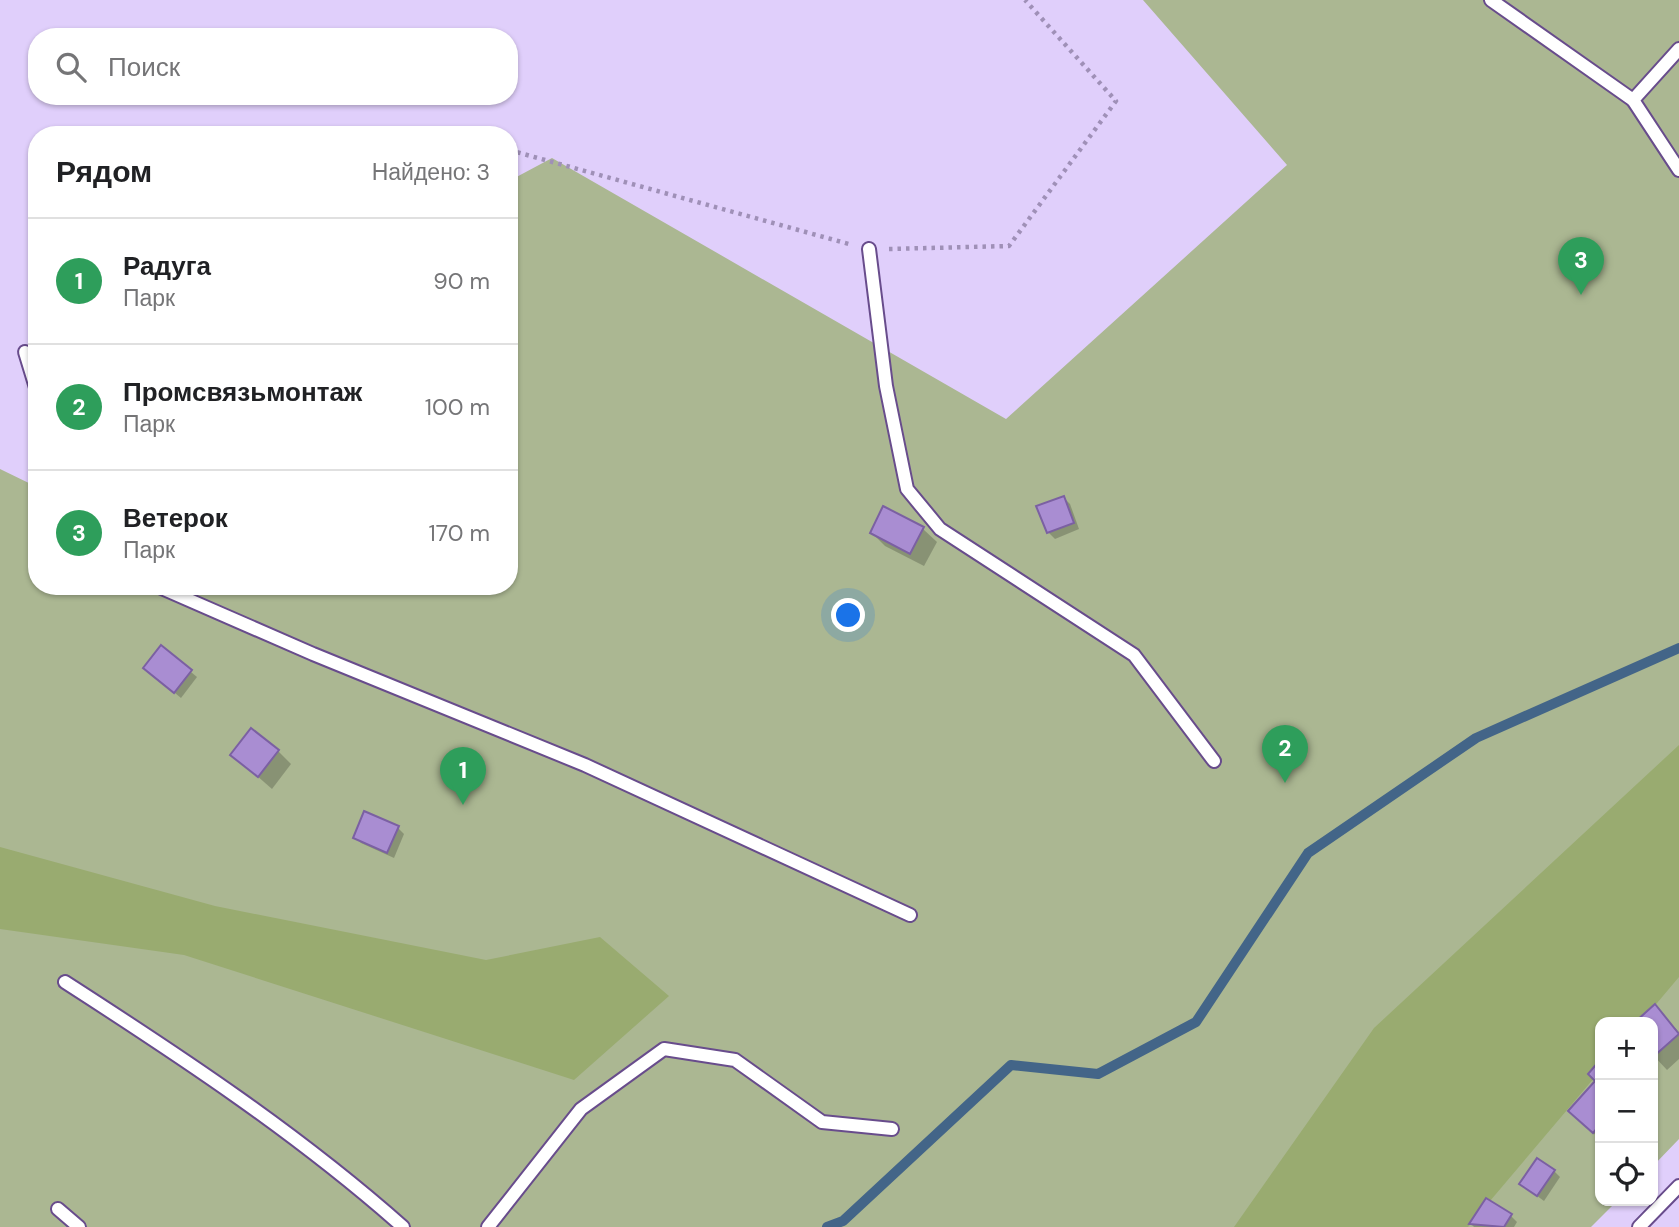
<!DOCTYPE html>
<html lang="ru">
<head>
<meta charset="utf-8">
<style>
  :root { --surface:#fff; --page:#f6f6f6; --text:#202124; --muted:#757577; --line:#e0e0e0; --accent:#5c701f }
  body { margin:0; font-family:"DM Sans",sans-serif; background:var(--page); color:var(--text) }
  .controls { position:absolute; right:21px; bottom:21px; display:grid; overflow:hidden; border-radius:14px; box-shadow:0 2px 5px #0004 }
  .controls button { width:63px; height:63px; display:grid; place-items:center; padding:0; border:0; border-bottom:2px solid var(--line); background:var(--surface); color:var(--text); font:35px sans-serif }
  .you { position:absolute; left:849px; top:616px; width:24px; height:24px; margin:-18px; border:5px solid #fff; border-radius:50%; background:#1a73e8; box-shadow:0 0 0 10px #1a73e833 }
  .badge { display:grid; place-items:center; width:46px; height:46px; border-radius:50%; background:var(--accent); color:#fff; font-size:23px; font-weight:700 }
  .pin { position:absolute; translate:-50% -58px; filter:drop-shadow(0 2px 4px #0008) }
  .pin::after { content:''; position:absolute; top:37px; width:24px; height:21px; background:inherit; clip-path:polygon(0 0,100% 0,50% 100%) }
  .list { margin:0; padding:0; list-style:none }
  h2 { display:flex; justify-content:space-between; align-items:center; height:91px; margin:0; padding:0 28px; font-size:30px }
  h2 small { font-size:23px; font-weight:400; color:var(--muted) }
  .list li { display:grid; grid-template-columns:46px 1fr auto; gap:21px; align-items:center; box-sizing:border-box; height:126px; padding:0 28px; border-top:2px solid var(--line) }
  .list b { display:block; font-size:26px; white-space:nowrap }
  .list p { margin:0; font-size:23px; white-space:nowrap; color:var(--muted) }
  .list em { font-size:23px; font-style:normal; color:var(--muted) }
  .icon { flex:none; width:38px; height:38px; fill:none; stroke:currentColor; stroke-width:2; stroke-linecap:round; stroke-linejoin:round }
  .map { position:relative; flex:none; width:1679px; height:1227px; overflow:hidden }
  .search { position:absolute; background:var(--surface); box-shadow:0 2px 5px #0004; left:28px; top:28px; width:490px; height:77px; display:flex; align-items:center; gap:18px; box-sizing:border-box; padding:0 24px; border-radius:28px; color:var(--muted); font-size:26px }
  .panel { position:absolute; background:var(--surface); box-shadow:0 2px 5px #0004; left:28px; top:126px; width:490px; height:469px; border-radius:28px }
  .map>svg:first-child { display:block }
  .green { fill:#abb792 }
  .forest { fill:#99ab70 }
  .shadow { fill:#0003 }
  .lines { fill:none; stroke-linecap:round; stroke-linejoin:round }
  .stream { stroke:#436588; stroke-width:10 }
  .building { fill:#a98dd2; stroke:#7b60a2; stroke-width:2 }
  .service-casing { stroke:#684c8c; stroke-width:16 }
  .path { stroke:#9f90b7; stroke-width:4.5; stroke-dasharray:3.5 5; stroke-linecap:butt }
  .service { stroke:#fff; stroke-width:12 }
</style>
</head>
<body>
<div class="map">
<svg width="1679" height="1227" viewBox="0 0 1679 1227">
  <rect width="100%" height="100%" fill="#e0cffb"/>
  <!-- green -->
  <path class="green" d="M 1143,0 L 1679,0 L 1679,1139 L 1653,1166 L 1653,1022 L 1600,1022 L 1600,1201 L 1617,1201 L 1591,1227 L 0,1227 L 0,469 L 37,487 L 37,586 L 509,586 L 509,181 L 552,158 L 1006,419 L 1287,165 Z"/>
  <!-- forest -->
  <g class="forest">
    <path d="M 1679,745 L 1679,977 L 1641,1022 L 1600,1022 L 1600,1071 L 1468,1227 L 1234,1227 L 1374,1028 Z"/>
    <path d="M 0,847 L 215,906 L 486,960 L 600,937 L 669,996 L 574,1080 L 184,955 L 0,929 Z"/>
  </g>
  <!-- shadow -->
  <g class="shadow">
    <path d="M 1064,498 L 1070,504 L 1079,529 L 1055,539 L 1049,533 L 1039,507 Z"/>
    <path d="M 884,508 L 923,529 L 937,542 L 924,566 L 885,546 L 872,533 Z"/>
    <path d="M 162,648 L 197,677 L 181,698 L 152,674 Z"/>
    <path d="M 278,751 L 291,764 L 272,789 L 232,754 Z"/>
    <path d="M 398,828 L 404,834 L 394,858 L 361,843 L 355,837 Z"/>
    <path d="M 1655,1007 L 1679,1032 L 1679,1059 L 1667,1070 L 1653,1055 L 1653,1022 L 1638,1022 Z"/>
    <path d="M 1600,1063 L 1600,1139 L 1583,1124 L 1598,1081 L 1590,1074 Z"/>
    <path d="M 1554,1171 L 1560,1177 L 1544,1201 L 1521,1184 Z"/>
    <path d="M 1487,1200 L 1511,1216 L 1517,1222 L 1514,1227 L 1474,1227 L 1471,1224 Z"/>
  </g>
  <g class="lines">
    <!-- stream -->
    <path class="stream" d="M 827,1227 L 843,1221 L 1011,1065 L 1098,1074 L 1196,1022 L 1308,853 L 1476,738 L 1679,648"/>
  </g>
  <!-- building -->
  <g class="building">
    <path d="M 1064,496 L 1074,523 L 1047,533 L 1036,506 Z"/>
    <path d="M 883,506 L 924,527 L 910,554 L 870,533 Z"/>
    <path d="M 161,645 L 192,670 L 174,693 L 143,668 Z"/>
    <path d="M 251,728 L 279,750 L 258,777 L 230,755 Z"/>
    <path d="M 364,811 L 399,826 L 387,853 L 353,838 Z"/>
    <path d="M 1655,1004 L 1679,1034 L 1653,1057 L 1653,1022 L 1635,1022 Z"/>
    <path d="M 1600,1060 L 1600,1125 L 1593,1133 L 1568,1111 L 1595,1081 L 1588,1074 Z"/>
    <path d="M 1537,1158 L 1555,1170 L 1537,1196 L 1519,1184 Z"/>
    <path d="M 1486,1198 L 1512,1214 L 1504,1227 L 1469,1224 Z"/>
  </g>
  <g class="lines">
    <!-- service casing -->
    <g class="service-casing">
      <g id="service">
        <path d="M 1491,0 L 1633,100"/>
        <path d="M 1679,49 L 1633,100 L 1679,170"/>
        <path d="M 869,249 L 886,386 L 907,489 L 940,529 L 1134,655 L 1214,761"/>
        <path d="M 25,352 L 37,391"/>
        <path d="M 157,586 L 313,654 L 585,765 L 910,915"/>
        <path d="M 65,982 C 183,1058 298,1134 403,1227"/>
        <path d="M 58,1209 L 79,1227"/>
        <path d="M 488,1227 L 581,1109 L 664,1049 L 735,1060 L 822,1122 L 892,1129"/>
        <path d="M 1639,1227 L 1679,1186"/>
      </g>
    </g>
    <!-- path -->
    <g class="path">
      <path d="M 509,150 L 849,244"/>
      <path d="M 889,249 L 1009,246 L 1116,101 L 1025,0"/>
    </g>
    <!-- service -->
    <use href="#service" class="service"/>
  </g>
</svg>
<div class="controls">
<button>+</button>
<button>−</button>
<button><svg class="icon" aria-label="locate" viewBox="0 0 24 24"><circle cx="12" cy="12" r="6"/><path d="M12 2v4M12 18v4M2 12h4M18 12h4"/></svg></button>
</div>
<div class="you"></div>
<div class="pin badge" style="left:463px;top:805px;background:#2e9e5b">1</div>
<div class="pin badge" style="left:1285px;top:783px;background:#2e9e5b">2</div>
<div class="pin badge" style="left:1581px;top:295px;background:#2e9e5b">3</div>
<div class="search"><svg class="icon" aria-label="search" viewBox="0 0 24 24"><circle cx="10" cy="10" r="6"/><path d="M15 15l6 6"/></svg>Поиск</div>
<section class="panel">
<h2>Рядом<small>Найдено: 3</small></h2>
<ul class="list">
<li><span class="badge" style="background:#2e9e5b">1</span><div><b>Радуга</b><p>Парк</p></div><em>90 m</em></li>
<li><span class="badge" style="background:#2e9e5b">2</span><div><b>Промсвязьмонтаж</b><p>Парк</p></div><em>100 m</em></li>
<li><span class="badge" style="background:#2e9e5b">3</span><div><b>Ветерок</b><p>Парк</p></div><em>170 m</em></li>
</ul>
</section>
</div>
</body>
</html>
